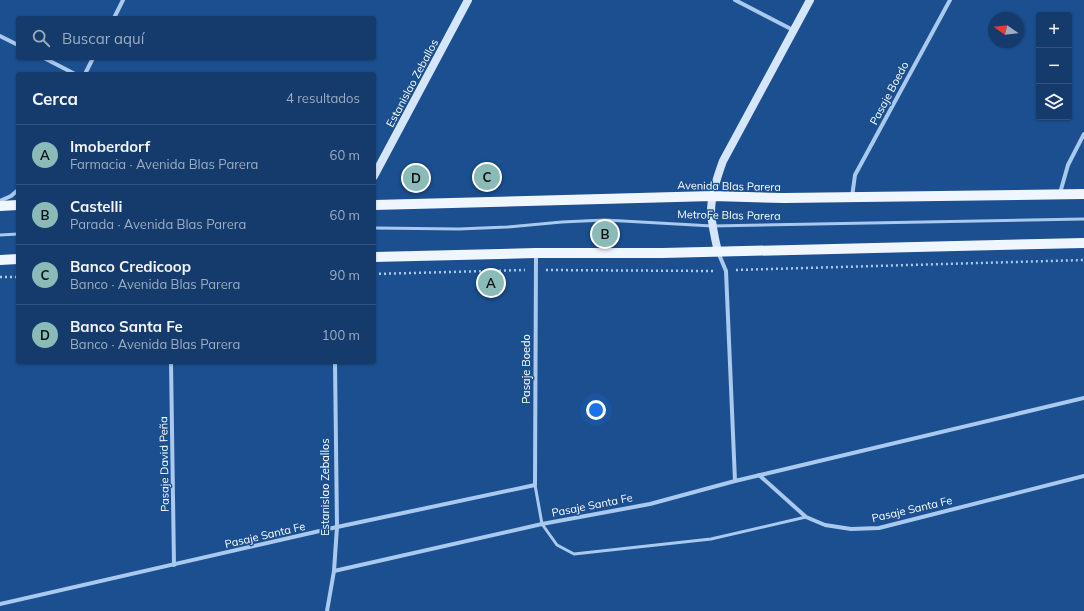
<!DOCTYPE html>
<html lang="es">
<head>
<meta charset="utf-8">
<style>
  :root { --surface:#143b6b; --page:#1d4271; --text:#f1f3f6; --muted:#9dadc1; --line:#33557e; --accent:#8bbbb9 }
  body { margin:0; font-family:Mulish,sans-serif; background:var(--page); color:var(--text) }
  .controls { position:absolute; right:12px; top:12px; display:grid; overflow:hidden; border-radius:4px; box-shadow:0 1px 3px #0004 }
  .controls button { width:36px; height:36px; display:grid; place-items:center; padding:0; border:0; border-bottom:1px solid var(--line); background:var(--surface); color:var(--text); font:20px sans-serif }
  .compass { position:absolute; left:988px; top:12px; width:36px; height:36px; border-radius:50%; background:var(--surface); box-shadow:0 1px 3px #0004; rotate:284deg }
  .you { position:absolute; left:596px; top:410px; width:14px; height:14px; margin:-10px; border:3px solid #fff; border-radius:50%; background:#1a73e8; box-shadow:0 0 0 6px #1a73e833 }
  .badge { display:grid; place-items:center; width:26px; height:26px; border-radius:50%; background:var(--accent); color:#111; font-size:13px; font-weight:700 }
  .pin { position:absolute; translate:-50% -50%; border:2px solid #fff; box-shadow:0 1px 4px #0006 }
  .list { margin:0; padding:0; list-style:none }
  h2 { display:flex; justify-content:space-between; align-items:center; height:52px; margin:0; padding:0 16px; font-size:17px }
  h2 small { font-size:13px; font-weight:400; color:var(--muted) }
  .list li { display:grid; grid-template-columns:26px 1fr auto; gap:12px; align-items:center; box-sizing:border-box; height:60px; padding:0 16px; border-top:1px solid var(--line) }
  .list b { display:block; font-size:15px; white-space:nowrap }
  .list p { margin:0; font-size:13px; white-space:nowrap; color:var(--muted) }
  .list em { font-size:13px; font-style:normal; color:var(--muted) }
  .icon { flex:none; width:22px; height:22px; fill:none; stroke:currentColor; stroke-width:2; stroke-linecap:round; stroke-linejoin:round }
  .map { position:relative; flex:none; width:1084px; height:611px; overflow:hidden }
  .search { position:absolute; background:var(--surface); box-shadow:0 1px 3px #0004; left:16px; top:16px; width:360px; height:44px; display:flex; align-items:center; gap:10px; box-sizing:border-box; padding:0 14px; border-radius:4px; color:var(--muted); font-size:15px }
  .panel { position:absolute; background:var(--surface); box-shadow:0 1px 3px #0004; left:16px; top:72px; width:360px; height:292px; border-radius:4px }
  .map>svg:first-child { display:block }
  .lines { fill:none; stroke-linecap:round; stroke-linejoin:round }
  .path { stroke:#a9c9ee; stroke-width:2.5; stroke-dasharray:2 3; stroke-linecap:butt }
  .lane { stroke:#a9c9ee; stroke-width:3 }
  .street { stroke:#a9c9ee; stroke-width:4 }
  .secondary { stroke:#d6e6fa; stroke-width:8 }
  .primary { stroke:#f0f6ff; stroke-width:10 }
  .labels { text-anchor:middle; dominant-baseline:central; stroke-width:3; stroke-linejoin:round; paint-order:stroke }
  .street-label { font-size:11px; fill:#fff; stroke:#1b4f8f }
</style>
</head>
<body>
<div class="map">
<svg width="1084" height="611" viewBox="0 0 1084 611">
  <rect width="100%" height="100%" fill="#1b4f8f"/>
  <g class="lines">
    <!-- path -->
    <g class="path">
      <path d="M 546,270 L 713,271"/>
      <path d="M 736,270 L 1084,260"/>
      <path d="M 374,274 L 525,270"/>
      <path d="M 0,277 L 18,277"/>
    </g>
    <!-- lane -->
    <g class="lane">
      <path d="M 374,228 L 459,229 L 507,227 L 562,222 L 605,220 L 712,226 L 1084,219"/>
      <path d="M 0,235 L 18,234"/>
      <path d="M 535,485 L 542,524 L 557,545 L 574,554 L 711,539 L 806,517"/>
    </g>
    <!-- street -->
    <g class="street">
      <path d="M 735,0 L 793,30"/>
      <path d="M 114,18 L 123,0"/>
      <path d="M 0,36 L 18,45"/>
      <path d="M 44,58 L 75,74"/>
      <path d="M 85,74 L 93,58"/>
      <path d="M 1060,193 L 1068,165 L 1084,134"/>
      <path d="M 852,197 L 855,175 L 950,0"/>
      <path d="M 0,201 L 11,196 L 18,190"/>
      <path d="M 718,252 L 726,271 L 735,481"/>
      <path d="M 171,362 L 174,565"/>
      <path d="M 759,475 L 806,517 L 825,525 L 851,529 L 879,528 L 1084,476"/>
      <path d="M 334,571 L 542,524 L 650,504 L 735,481 L 1084,398"/>
      <path d="M 0,604 L 337,527 L 535,485 L 536,253"/>
      <path d="M 327,611 L 334,571 L 337,527 L 335,362"/>
    </g>
    <!-- secondary -->
    <g class="secondary">
      <path d="M 374,176 L 468,0"/>
      <path d="M 718,252 C 715,239 712,226 711,212 C 711,195 717,177 723,161 L 810,0"/>
    </g>
    <!-- primary -->
    <g class="primary">
      <path d="M 374,205 L 713,196 L 784,198 L 1084,194"/>
      <path d="M 0,206 L 18,205"/>
      <path d="M 374,257 L 536,253 L 663,253 L 1084,243"/>
      <path d="M 0,260 L 18,259"/>
    </g>
  </g>
  <g class="labels">
    <!-- street labels -->
    <g class="street-label">
      <text transform="translate(412 83) rotate(-62)">Estanislao Zeballos</text>
      <text transform="translate(889 93) rotate(-62)">Pasaje Boedo</text>
      <text transform="translate(729 186) rotate(1)">Avenida Blas Parera</text>
      <text transform="translate(729 215) rotate(1)">MetroFe Blas Parera</text>
      <text transform="translate(526 369) rotate(-90)">Pasaje Boedo</text>
      <text transform="translate(164 464) rotate(-91)">Pasaje David Peña</text>
      <text transform="translate(325 487) rotate(-90)">Estanislao Zeballos</text>
      <text transform="translate(592 505) rotate(-11)">Pasaje Santa Fe</text>
      <text transform="translate(912 509) rotate(-13)">Pasaje Santa Fe</text>
      <text transform="translate(265 535) rotate(-13)">Pasaje Santa Fe</text>
    </g>
  </g>
</svg>
<div class="controls">
<button>+</button>
<button>−</button>
<button><svg class="icon" aria-label="layers" viewBox="0 0 24 24"><path d="M12 4l9 5-9 5-9-5zM3 14l9 5 9-5"/></svg></button>
</div>
<svg class="compass" viewBox="-18 -18 36 36"><path d="M0-13l5 13h-10z" fill="#e53935"/><path d="M0 13l5-13h-10z" fill="#9dadc1"/></svg>
<div class="you"></div>
<div class="pin badge" style="left:491px;top:283px">A</div>
<div class="pin badge" style="left:605px;top:234px">B</div>
<div class="pin badge" style="left:487px;top:177px">C</div>
<div class="pin badge" style="left:416px;top:178px">D</div>
<div class="search"><svg class="icon" aria-label="search" viewBox="0 0 24 24"><circle cx="10" cy="10" r="6"/><path d="M15 15l6 6"/></svg>Buscar aquí</div>
<section class="panel">
<h2>Cerca<small>4 resultados</small></h2>
<ul class="list">
<li><span class="badge">A</span><div><b>Imoberdorf</b><p>Farmacia · Avenida Blas Parera</p></div><em>60 m</em></li>
<li><span class="badge">B</span><div><b>Castelli</b><p>Parada · Avenida Blas Parera</p></div><em>60 m</em></li>
<li><span class="badge">C</span><div><b>Banco Credicoop</b><p>Banco · Avenida Blas Parera</p></div><em>90 m</em></li>
<li><span class="badge">D</span><div><b>Banco Santa Fe</b><p>Banco · Avenida Blas Parera</p></div><em>100 m</em></li>
</ul>
</section>
</div>
</body>
</html>
